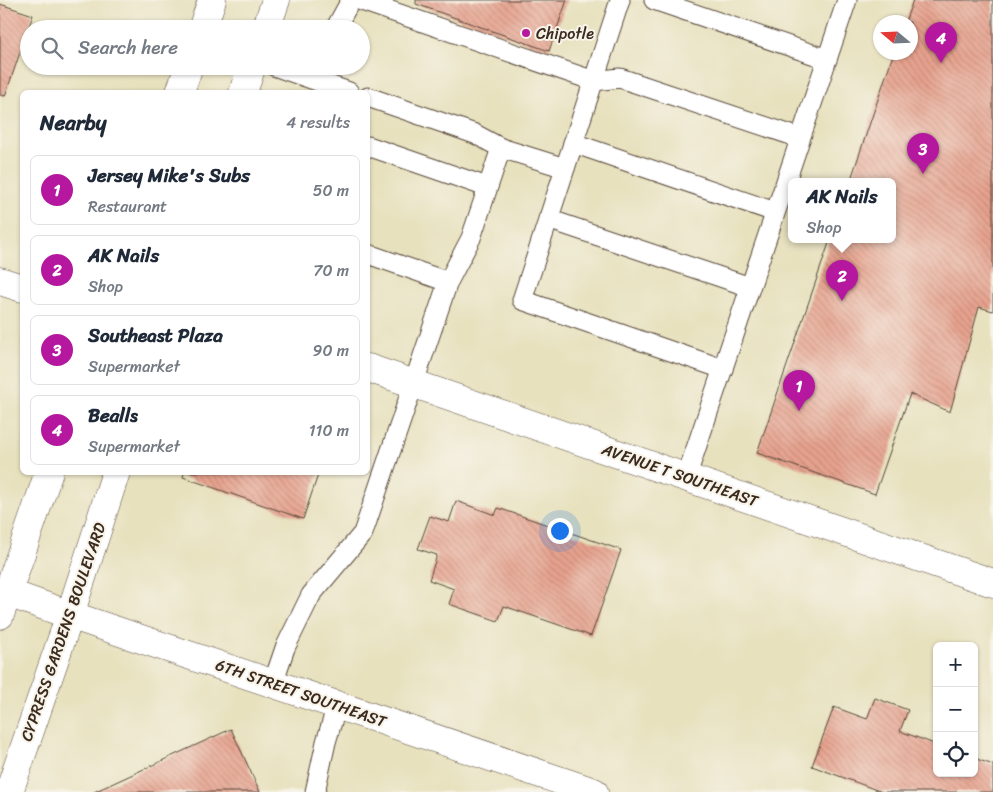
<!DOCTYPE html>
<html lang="en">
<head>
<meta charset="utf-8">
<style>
  :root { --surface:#fff; --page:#f6f6f7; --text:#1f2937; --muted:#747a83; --line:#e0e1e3; --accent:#b5179e }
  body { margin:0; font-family:Sriracha,sans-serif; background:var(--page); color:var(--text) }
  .controls { position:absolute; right:15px; bottom:15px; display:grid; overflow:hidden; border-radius:8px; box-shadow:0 1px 4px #0004 }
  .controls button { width:45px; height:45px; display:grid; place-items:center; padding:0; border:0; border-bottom:1px solid var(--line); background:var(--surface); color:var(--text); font:25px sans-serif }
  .compass { position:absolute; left:873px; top:15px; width:45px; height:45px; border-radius:50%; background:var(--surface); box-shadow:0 1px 4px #0004; rotate:289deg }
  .you { position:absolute; left:559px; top:530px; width:18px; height:18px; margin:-12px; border:4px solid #fff; border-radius:50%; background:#1a73e8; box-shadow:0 0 0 8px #1a73e833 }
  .badge { display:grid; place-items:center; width:32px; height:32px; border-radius:50%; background:var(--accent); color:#fff; font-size:16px; font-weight:700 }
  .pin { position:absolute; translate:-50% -41px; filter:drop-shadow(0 1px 2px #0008) }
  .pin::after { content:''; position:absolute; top:26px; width:18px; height:15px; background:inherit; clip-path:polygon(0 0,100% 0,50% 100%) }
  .popup { position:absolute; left:788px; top:178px; width:108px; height:65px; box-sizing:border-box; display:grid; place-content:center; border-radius:8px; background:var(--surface); filter:drop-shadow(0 1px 4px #0005); font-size:16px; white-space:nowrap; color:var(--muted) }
  .popup b { font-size:19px; color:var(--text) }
  .popup::after { content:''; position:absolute; left:50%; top:100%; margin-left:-10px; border:10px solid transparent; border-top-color:var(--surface) }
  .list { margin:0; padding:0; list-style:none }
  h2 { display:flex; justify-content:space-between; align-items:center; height:65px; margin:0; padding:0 20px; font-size:21px }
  h2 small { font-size:16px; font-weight:400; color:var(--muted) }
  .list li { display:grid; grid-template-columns:32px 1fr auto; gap:15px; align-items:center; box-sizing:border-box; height:70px; margin:0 10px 10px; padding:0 10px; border:1px solid var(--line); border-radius:8px }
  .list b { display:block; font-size:19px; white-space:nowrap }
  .list p { margin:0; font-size:16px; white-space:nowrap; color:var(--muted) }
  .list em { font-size:16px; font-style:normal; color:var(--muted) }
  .icon { flex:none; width:28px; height:28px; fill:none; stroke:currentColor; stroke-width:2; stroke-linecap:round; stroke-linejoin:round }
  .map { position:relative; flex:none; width:993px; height:792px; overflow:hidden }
  .search { position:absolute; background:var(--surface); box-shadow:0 1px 4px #0004; left:20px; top:20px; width:350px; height:55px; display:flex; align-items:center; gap:12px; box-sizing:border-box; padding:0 18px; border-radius:28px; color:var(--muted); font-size:19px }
  .panel { position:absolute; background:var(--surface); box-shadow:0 1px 4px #0004; left:20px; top:90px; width:350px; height:385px; border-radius:8px }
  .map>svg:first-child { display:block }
  .building { fill:url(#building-back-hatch) }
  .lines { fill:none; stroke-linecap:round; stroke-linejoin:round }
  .service-casing { stroke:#554536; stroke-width:21 }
  .minor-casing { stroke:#554536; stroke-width:29 }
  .tertiary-casing { stroke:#554536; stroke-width:29 }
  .primary-casing { stroke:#554536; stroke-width:29 }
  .service { stroke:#fff; stroke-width:19 }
  .minor { stroke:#fff; stroke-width:28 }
  .tertiary { stroke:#fff; stroke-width:28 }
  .primary { stroke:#fff; stroke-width:28 }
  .poi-dot { fill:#b5179e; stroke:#f7f3e8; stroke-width:2 }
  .labels { text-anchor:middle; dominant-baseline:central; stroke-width:4; stroke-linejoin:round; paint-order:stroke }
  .poi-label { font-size:16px; fill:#3b2a1e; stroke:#f7f3e8; text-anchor:start }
  .street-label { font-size:16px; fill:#3b2a1e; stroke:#f7f3e8 }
</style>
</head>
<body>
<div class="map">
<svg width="993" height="792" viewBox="0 0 993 792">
  <defs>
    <pattern id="building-back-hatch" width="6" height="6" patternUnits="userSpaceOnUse" patternTransform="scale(1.25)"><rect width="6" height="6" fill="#e8a38f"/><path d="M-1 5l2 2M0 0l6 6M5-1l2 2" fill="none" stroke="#bd8574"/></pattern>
  </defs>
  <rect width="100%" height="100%" fill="#f7f3e8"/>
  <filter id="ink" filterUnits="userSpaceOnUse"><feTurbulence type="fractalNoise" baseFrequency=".02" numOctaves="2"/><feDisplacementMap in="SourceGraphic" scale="10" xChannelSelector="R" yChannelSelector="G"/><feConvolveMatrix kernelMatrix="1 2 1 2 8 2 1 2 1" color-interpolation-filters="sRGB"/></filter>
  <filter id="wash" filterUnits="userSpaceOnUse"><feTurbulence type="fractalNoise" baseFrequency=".0096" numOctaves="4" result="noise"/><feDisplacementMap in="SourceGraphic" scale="20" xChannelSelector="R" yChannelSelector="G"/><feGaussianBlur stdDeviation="1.12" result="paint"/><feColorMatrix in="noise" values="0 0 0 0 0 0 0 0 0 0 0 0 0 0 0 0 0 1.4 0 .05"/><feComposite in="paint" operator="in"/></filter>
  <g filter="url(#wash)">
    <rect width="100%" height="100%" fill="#e7e1be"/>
    <g id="blocks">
      <!-- building -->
      <g class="building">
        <path d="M 416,0 L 567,0 L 549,51 L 416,4 Z"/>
        <path d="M 913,0 L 993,0 L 993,311 L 979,307 L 950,412 L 910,394 L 875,494 L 757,453 L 830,240 L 892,240 L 892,182 L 850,182 L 894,52 L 910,52 L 910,22 L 905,22 Z"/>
        <path d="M 0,4 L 33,15 L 5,96 L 0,95 Z"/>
        <path d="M 184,472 L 319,472 L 303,519 L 183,477 Z"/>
        <path d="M 456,501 L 495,515 L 498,508 L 621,550 L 591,636 L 504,606 L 498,621 L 449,604 L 454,589 L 429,580 L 437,555 L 418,549 L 430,516 L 449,522 Z"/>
        <path d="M 875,698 L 908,710 L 900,731 L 937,745 L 937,773 L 974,773 L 974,758 L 993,765 L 993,792 L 882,792 L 812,766 L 834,707 L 867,719 Z"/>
        <path d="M 231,729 L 260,792 L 94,792 Z"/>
      </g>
    </g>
  </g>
  <g filter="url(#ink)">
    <use href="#blocks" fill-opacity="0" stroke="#554536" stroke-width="1"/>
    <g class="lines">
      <!-- service casing -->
      <g class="service-casing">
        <g id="service">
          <path d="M 359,0 L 594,81 L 620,78 L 800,138"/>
          <path d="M 620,0 L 522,300 L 723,369"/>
          <path d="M 654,0 L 827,59"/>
          <path d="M 335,29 L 351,0"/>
          <path d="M 274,66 L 349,92"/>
          <path d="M 368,97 L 475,134 L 501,148 L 565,168"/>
          <path d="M 573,143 L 775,212"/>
          <path d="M 368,146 L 487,187"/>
          <path d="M 548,219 L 750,287"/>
          <path d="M 448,282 L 471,238 L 501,148"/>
          <path d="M 686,478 L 847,0"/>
          <path d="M 273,683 L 285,648 L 311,595 L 363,533 L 448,282 L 368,254"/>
          <path d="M 315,792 L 326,742 L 337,705"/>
        </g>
      </g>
      <!-- minor casing -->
      <g class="minor-casing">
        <g id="minor">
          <path d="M 368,368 L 993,583"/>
          <path d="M 8,593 L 70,615 L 594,792"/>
        </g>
      </g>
      <!-- tertiary casing -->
      <g class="tertiary-casing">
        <path id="tertiary" d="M 0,281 L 22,288"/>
      </g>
      <!-- primary casing -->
      <g class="primary-casing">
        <g id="primary">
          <path d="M 202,29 L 212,0"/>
          <path d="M 266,29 L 276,0"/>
          <path d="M 180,92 L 189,66"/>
          <path d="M 243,92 L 252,66"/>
          <path d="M 0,615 L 49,472"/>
          <path d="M 9,792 L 70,615 L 116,472"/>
        </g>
      </g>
      <!-- service -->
      <use href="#service" class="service"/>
      <!-- minor -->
      <use href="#minor" class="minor"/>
      <!-- tertiary -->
      <use href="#tertiary" class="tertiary"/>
      <!-- primary -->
      <use href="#primary" class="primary"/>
    </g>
  </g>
  <!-- markers -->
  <circle class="poi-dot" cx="526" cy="33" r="5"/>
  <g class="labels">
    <!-- poi labels -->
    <g class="poi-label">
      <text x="536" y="33">Chipotle</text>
    </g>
    <!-- street labels -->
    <g class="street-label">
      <text transform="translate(680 475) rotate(19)">AVENUE T SOUTHEAST</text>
      <text transform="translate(63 632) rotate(-71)">CYPRESS GARDENS BOULEVARD</text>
      <text transform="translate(301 693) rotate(19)">6TH STREET SOUTHEAST</text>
    </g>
  </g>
</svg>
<div class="controls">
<button>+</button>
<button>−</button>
<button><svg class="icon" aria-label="locate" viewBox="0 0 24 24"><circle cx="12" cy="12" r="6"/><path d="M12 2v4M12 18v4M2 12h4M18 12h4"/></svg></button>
</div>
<svg class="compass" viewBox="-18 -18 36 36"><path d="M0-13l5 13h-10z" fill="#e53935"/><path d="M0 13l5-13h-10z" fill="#747a83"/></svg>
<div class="you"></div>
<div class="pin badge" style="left:799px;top:411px">1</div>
<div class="pin badge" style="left:842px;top:301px">2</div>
<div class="popup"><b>AK Nails</b>Shop</div>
<div class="pin badge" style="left:923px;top:174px">3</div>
<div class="pin badge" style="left:941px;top:63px">4</div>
<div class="search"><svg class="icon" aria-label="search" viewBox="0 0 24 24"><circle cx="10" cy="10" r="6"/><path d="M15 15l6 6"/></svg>Search here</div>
<section class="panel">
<h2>Nearby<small>4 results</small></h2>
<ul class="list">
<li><span class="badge">1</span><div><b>Jersey Mike's Subs</b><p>Restaurant</p></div><em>50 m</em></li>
<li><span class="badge">2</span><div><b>AK Nails</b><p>Shop</p></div><em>70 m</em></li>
<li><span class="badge">3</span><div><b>Southeast Plaza</b><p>Supermarket</p></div><em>90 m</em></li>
<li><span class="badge">4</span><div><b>Bealls</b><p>Supermarket</p></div><em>110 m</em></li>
</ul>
</section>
</div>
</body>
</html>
